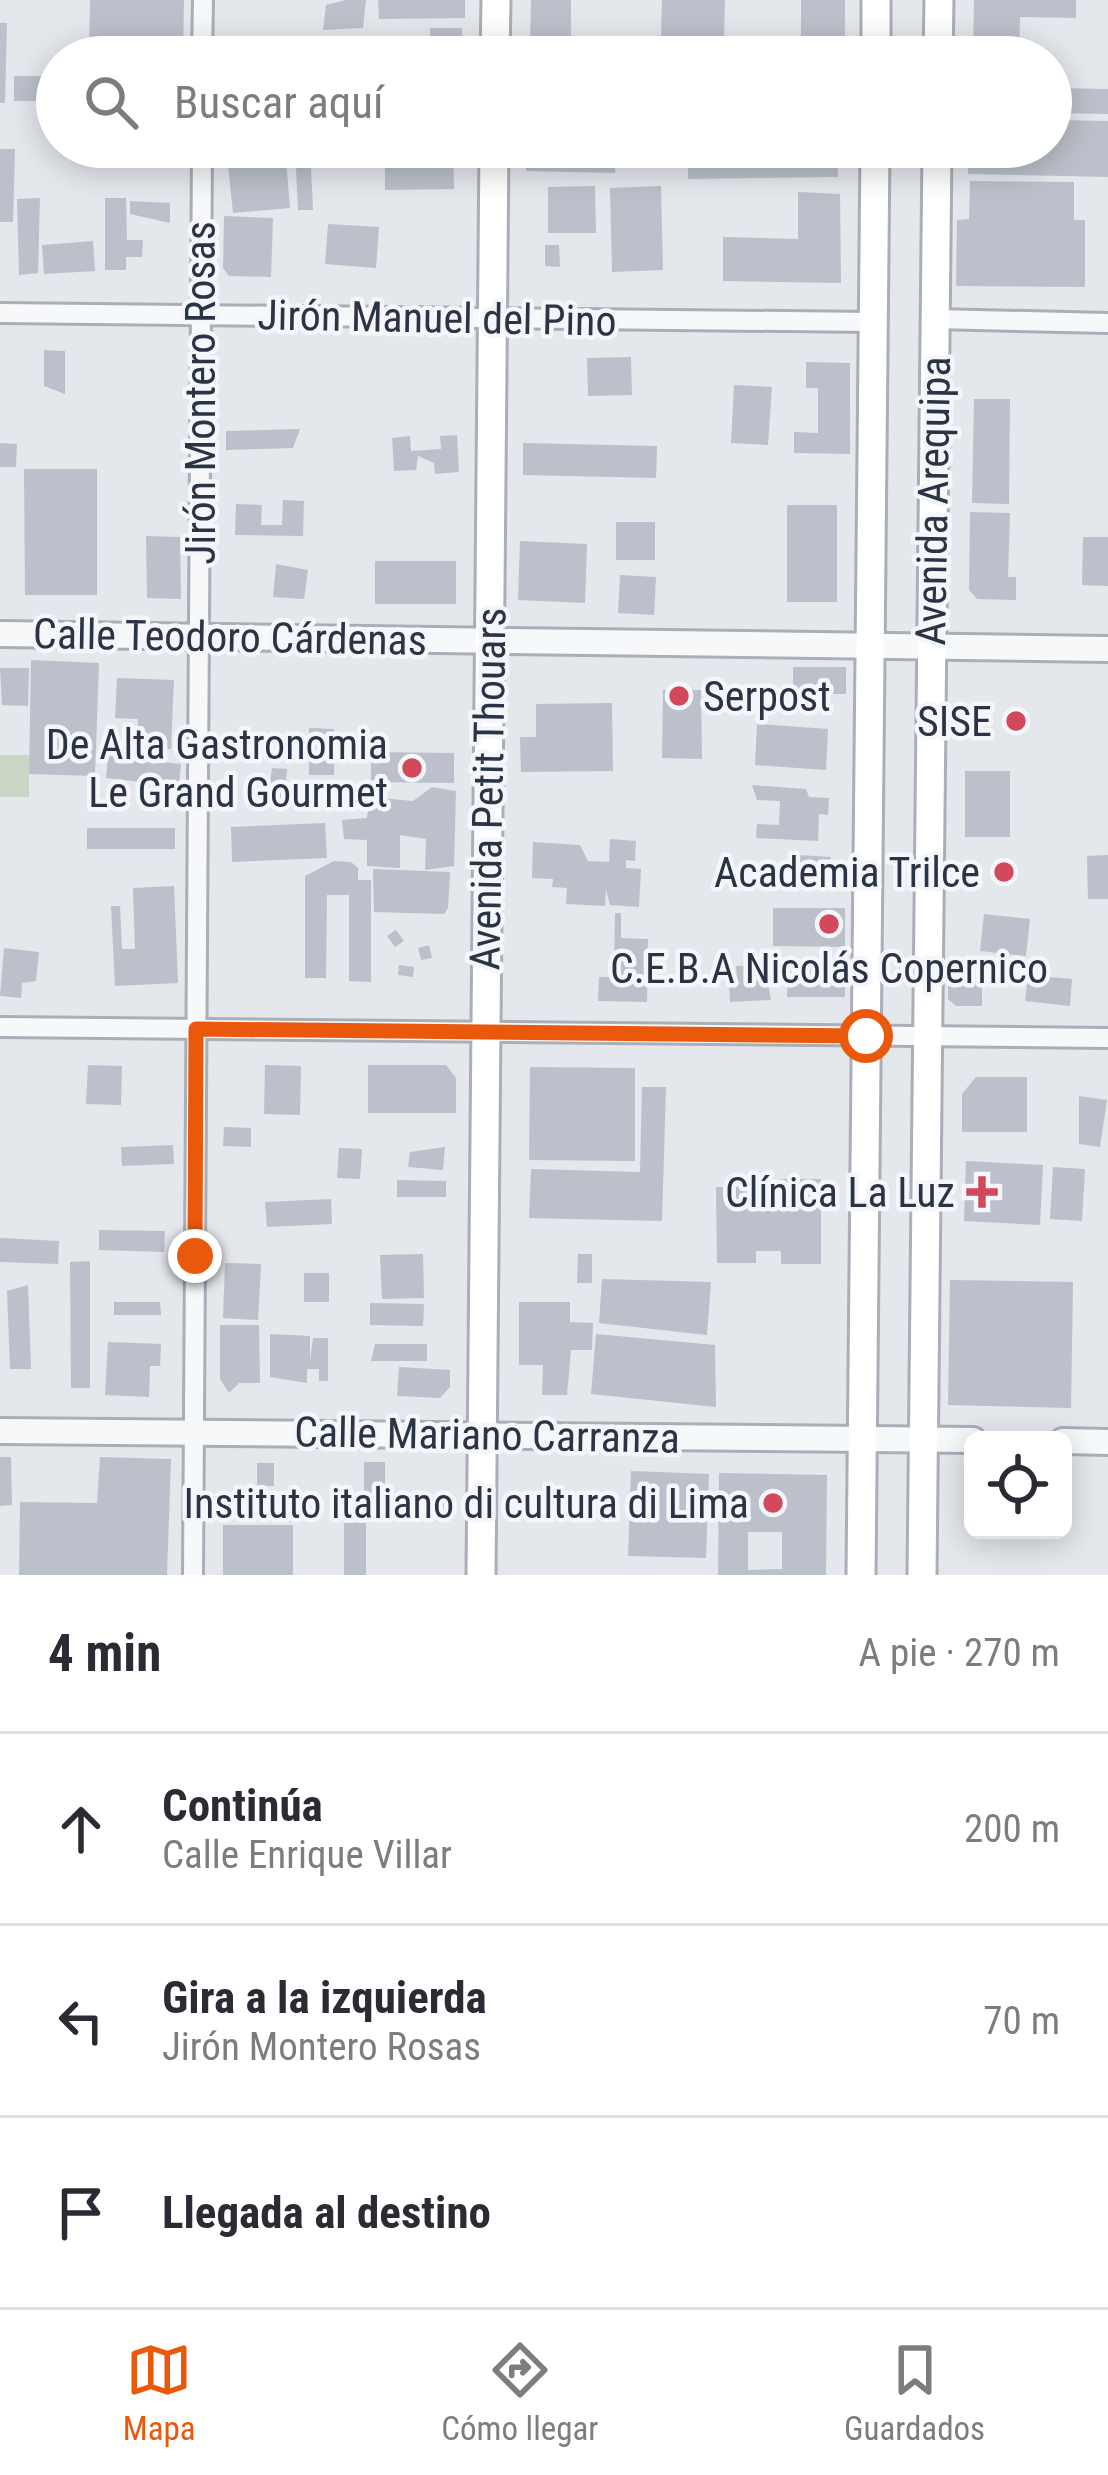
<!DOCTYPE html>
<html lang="es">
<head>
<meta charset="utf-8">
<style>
  :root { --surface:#fff; --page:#f7f7f7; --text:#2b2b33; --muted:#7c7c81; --line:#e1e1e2; --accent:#ea580c }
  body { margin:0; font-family:"Roboto Condensed",sans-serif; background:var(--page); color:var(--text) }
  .controls { position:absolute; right:36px; bottom:36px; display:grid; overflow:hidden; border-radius:18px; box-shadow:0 6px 30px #0003 }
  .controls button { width:108px; height:108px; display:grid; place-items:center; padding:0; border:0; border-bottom:3px solid var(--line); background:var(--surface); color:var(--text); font:60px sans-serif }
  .stop { position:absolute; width:36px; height:36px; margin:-27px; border:9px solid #ea580c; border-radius:50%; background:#fff }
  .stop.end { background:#ea580c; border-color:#fff; box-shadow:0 3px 12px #0008 }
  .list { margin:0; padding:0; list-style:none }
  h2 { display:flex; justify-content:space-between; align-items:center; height:156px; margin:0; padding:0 48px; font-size:51px }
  h2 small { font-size:39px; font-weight:400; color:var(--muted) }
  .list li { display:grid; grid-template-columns:78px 1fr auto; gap:36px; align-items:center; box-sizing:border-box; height:192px; padding:0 48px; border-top:3px solid var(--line) }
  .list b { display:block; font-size:45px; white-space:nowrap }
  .list p { margin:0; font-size:39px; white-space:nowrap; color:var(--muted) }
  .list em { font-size:39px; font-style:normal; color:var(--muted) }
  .icon { flex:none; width:66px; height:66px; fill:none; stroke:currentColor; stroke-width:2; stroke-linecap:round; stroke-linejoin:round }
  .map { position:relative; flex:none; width:1108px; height:1575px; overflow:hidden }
  .search { position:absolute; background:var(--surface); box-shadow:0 6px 30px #0003; left:36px; right:36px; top:36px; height:132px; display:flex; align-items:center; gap:30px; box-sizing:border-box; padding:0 42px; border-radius:66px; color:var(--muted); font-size:45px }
  .sheet { height:732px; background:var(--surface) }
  nav { display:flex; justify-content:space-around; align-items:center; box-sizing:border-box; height:168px; border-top:3px solid var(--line); background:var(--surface); font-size:33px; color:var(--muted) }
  nav a { display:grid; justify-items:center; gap:6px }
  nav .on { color:var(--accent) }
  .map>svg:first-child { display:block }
  .green { fill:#c9d6c5 }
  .building { fill:#bbc0ca; fill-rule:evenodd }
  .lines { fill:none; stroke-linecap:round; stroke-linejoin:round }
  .minor-casing { stroke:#a9aeb7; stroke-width:24 }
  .tertiary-casing { stroke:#a9aeb7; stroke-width:30 }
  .secondary-casing { stroke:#a9aeb7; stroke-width:33 }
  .minor { stroke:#f7f8fa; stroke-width:18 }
  .tertiary { stroke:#f7f8fa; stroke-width:24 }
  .secondary { stroke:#fff; stroke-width:27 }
  .route { stroke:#ea580c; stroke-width:15 }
  .poi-dot { fill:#d1495b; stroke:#f4f6f9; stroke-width:4.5 }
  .labels { text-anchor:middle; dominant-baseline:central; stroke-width:9; stroke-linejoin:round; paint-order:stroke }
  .street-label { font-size:42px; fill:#2b3445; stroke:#f4f6f9 }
  .poi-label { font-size:42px; fill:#2b3445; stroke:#f4f6f9; text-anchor:end }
</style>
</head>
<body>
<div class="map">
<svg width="1108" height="1575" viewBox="0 0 1108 1575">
  <rect width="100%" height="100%" fill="#e4e7ec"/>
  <!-- green -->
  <rect class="green" x="0" y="755" width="29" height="42"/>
  <!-- building -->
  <g class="building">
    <path d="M 90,0 L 184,0 L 183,57 L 89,57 Z"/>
    <path d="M 346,0 L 366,0 L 363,28 L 323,30 L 326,5 Z"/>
    <path d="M 378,0 L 465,0 L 465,18 L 379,19 Z"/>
    <path d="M 531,0 L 571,0 L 571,47 L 530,47 Z"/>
    <path d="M 662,0 L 725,0 L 724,39 L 661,37 Z"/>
    <path d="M 801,0 L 845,0 L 845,57 L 793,57 L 793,46 L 801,47 Z"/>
    <path d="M 974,0 L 1076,0 L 1076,18 L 1020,17 L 1019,57 L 973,57 Z"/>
    <path d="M 0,23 L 7,23 L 5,103 L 0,103 Z"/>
    <path d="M 430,28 L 462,28 L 462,57 L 414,57 L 414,47 L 430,47 Z"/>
    <path d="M 364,37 L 362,57 L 335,57 L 334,38 Z"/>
    <path d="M 689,49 L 767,51 L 766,57 L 689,57 Z"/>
    <rect x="14" y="76" width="43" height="25"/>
    <path d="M 1051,88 L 1108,89 L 1108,114 L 1051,113 Z"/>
    <path d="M 1051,120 L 1108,121 L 1108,177 L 968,174 L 968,147 L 1051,147 Z"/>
    <path d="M 295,147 L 310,147 L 313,210 L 298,210 Z"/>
    <path d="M 385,147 L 453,147 L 454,189 L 385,190 Z"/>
    <path d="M 526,147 L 616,147 L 615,173 L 526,171 Z"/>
    <path d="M 688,147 L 837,147 L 838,177 L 688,179 Z"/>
    <path d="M 0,149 L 15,149 L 13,222 L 0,222 Z"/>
    <path d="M 286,160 L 290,208 L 233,213 L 228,165 Z"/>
    <path d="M 970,181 L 1074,182 L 1074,220 L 1085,220 L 1085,287 L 956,286 L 957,220 L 969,219 Z"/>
    <path d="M 595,186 L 596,233 L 548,233 L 548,187 Z"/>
    <path d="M 661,186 L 663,270 L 612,272 L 610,188 Z"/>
    <path d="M 798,192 L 840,194 L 841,283 L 723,281 L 723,237 L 798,239 Z"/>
    <path d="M 40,198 L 38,273 L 19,275 L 17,199 Z"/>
    <path d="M 105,198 L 126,198 L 127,240 L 143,240 L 142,257 L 126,257 L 126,270 L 105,270 Z"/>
    <path d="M 130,201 L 170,203 L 170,223 L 130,214 Z"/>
    <path d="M 224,216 L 273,218 L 271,277 L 229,276 L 223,268 Z"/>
    <path d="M 328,224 L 379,227 L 376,268 L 325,264 Z"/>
    <path d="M 93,241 L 95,271 L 44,274 L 42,245 Z"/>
    <path d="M 545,245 L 559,245 L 560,267 L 545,266 Z"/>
    <path d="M 44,350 L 65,351 L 65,394 L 44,386 Z"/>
    <path d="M 631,357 L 632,395 L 588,396 L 587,358 Z"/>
    <path d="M 806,362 L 850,363 L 850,454 L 794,453 L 794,432 L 818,433 L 818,388 L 806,388 Z"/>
    <path d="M 734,385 L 772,387 L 768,445 L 731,443 Z"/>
    <path d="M 974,399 L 1010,399 L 1009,504 L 972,503 Z"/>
    <path d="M 300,429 L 293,448 L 226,450 L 226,431 Z"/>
    <path d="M 457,435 L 459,472 L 435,474 L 434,463 L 418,456 L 416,470 L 394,471 L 392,438 L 410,436 L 411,451 L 441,449 L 440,436 Z"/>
    <path d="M 0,443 L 17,444 L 16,467 L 0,467 Z"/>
    <path d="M 523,443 L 657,446 L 656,478 L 523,475 Z"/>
    <path d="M 24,469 L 97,469 L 97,595 L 25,595 Z"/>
    <path d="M 283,500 L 304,501 L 303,536 L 235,535 L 236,504 L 262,505 L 261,525 L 282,525 Z"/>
    <rect x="787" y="505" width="50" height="97"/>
    <path d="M 970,512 L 1010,513 L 1008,577 L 1016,577 L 1016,600 L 977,599 L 969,590 Z"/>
    <rect x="616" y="522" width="39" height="38"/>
    <path d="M 146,536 L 180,537 L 181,599 L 147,598 Z"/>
    <path d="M 1083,537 L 1108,537 L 1108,586 L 1082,585 Z"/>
    <path d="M 520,541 L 587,544 L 585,603 L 518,600 Z"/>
    <rect x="375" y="561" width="81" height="43"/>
    <path d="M 276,564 L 308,570 L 304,599 L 273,597 Z"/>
    <path d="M 620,575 L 656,577 L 654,615 L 618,613 Z"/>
    <path d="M 31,660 L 99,663 L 95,776 L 29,774 Z"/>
    <rect x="793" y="667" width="53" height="27"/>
    <path d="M 0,668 L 29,668 L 28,706 L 2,705 Z"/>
    <path d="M 117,678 L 174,680 L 171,749 L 137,748 L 138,719 L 115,718 Z"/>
    <path d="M 663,690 L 701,690 L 702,759 L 662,758 Z"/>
    <path d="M 612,703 L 613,771 L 521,772 L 520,737 L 536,737 L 536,704 Z"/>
    <path d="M 757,724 L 828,729 L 826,770 L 755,765 Z"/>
    <path d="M 309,728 L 334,729 L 334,775 L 309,775 Z"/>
    <path d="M 371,752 L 454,753 L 454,783 L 371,782 Z"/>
    <path d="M 108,756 L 181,764 L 179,786 L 106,778 Z"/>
    <path d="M 272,768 L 287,769 L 285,798 L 268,798 Z"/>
    <rect x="965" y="771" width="45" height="66"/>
    <path d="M 752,785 L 806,789 L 809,797 L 829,798 L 828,815 L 819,814 L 818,841 L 756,838 L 757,824 L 779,825 L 780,801 L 757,800 Z"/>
    <path d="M 432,787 L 456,791 L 454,866 L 425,870 L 426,839 L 400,835 L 400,868 L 367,866 L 367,840 L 344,839 L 342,820 L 367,818 L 370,797 L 413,801 Z"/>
    <path d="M 325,823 L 327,858 L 232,862 L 231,827 Z"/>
    <rect x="87" y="828" width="88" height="21"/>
    <path d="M 610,839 L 636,841 L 635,861 L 626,860 L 626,868 L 641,869 L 639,907 L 610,905 L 606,889 L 605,906 L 566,904 L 567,888 L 552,887 L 553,879 L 532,878 L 533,842 L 580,845 L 588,861 L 609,862 Z"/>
    <path d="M 798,855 L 831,857 L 829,886 L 795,883 Z"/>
    <path d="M 1108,855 L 1108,899 L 1088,899 L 1087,856 Z"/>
    <path d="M 334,861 L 351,862 L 358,868 L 358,880 L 371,880 L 371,982 L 349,981 L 349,895 L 327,895 L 326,978 L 305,978 L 305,876 Z"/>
    <path d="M 373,869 L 450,872 L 448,908 L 444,914 L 374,912 Z"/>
    <path d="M 174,886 L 178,983 L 115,986 L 111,906 L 120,906 L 122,949 L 135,949 L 133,888 Z"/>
    <path d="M 773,908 L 845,908 L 845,947 L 773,946 Z"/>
    <path d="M 615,913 L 621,913 L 621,938 L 648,939 L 647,1002 L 598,1001 L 599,977 L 614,977 Z"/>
    <path d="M 984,914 L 1030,919 L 1026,956 L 980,951 Z"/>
    <path d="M 396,930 L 404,941 L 395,947 L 387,936 Z"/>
    <path d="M 429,945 L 432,958 L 421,960 L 418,948 Z"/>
    <path d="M 4,948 L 39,952 L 36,981 L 22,983 L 21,998 L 0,996 Z"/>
    <path d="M 788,962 L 845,963 L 845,997 L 787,997 Z"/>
    <path d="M 948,964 L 982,964 L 982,1006 L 956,1006 L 948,999 Z"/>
    <path d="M 399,965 L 414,967 L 413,977 L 398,975 Z"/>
    <path d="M 765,965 L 771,1000 L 730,1002 L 729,982 L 737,982 L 736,966 Z"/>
    <path d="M 1028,975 L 1072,979 L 1070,1006 L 1025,1001 Z"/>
    <path d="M 88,1065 L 122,1066 L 121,1105 L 86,1104 Z"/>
    <path d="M 265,1065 L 301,1066 L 300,1115 L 264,1114 Z"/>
    <path d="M 368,1065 L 446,1065 L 456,1078 L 456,1113 L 368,1113 Z"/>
    <path d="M 530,1067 L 635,1068 L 635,1161 L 529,1160 Z"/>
    <path d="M 976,1077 L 1027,1077 L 1027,1132 L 962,1132 L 962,1094 Z"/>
    <path d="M 642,1087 L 666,1087 L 662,1221 L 529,1218 L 531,1169 L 640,1172 Z"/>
    <path d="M 1079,1096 L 1107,1100 L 1100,1147 L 1079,1144 Z"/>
    <path d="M 224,1127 L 251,1128 L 251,1147 L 223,1146 Z"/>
    <path d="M 173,1145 L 174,1164 L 122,1166 L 121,1147 Z"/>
    <path d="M 445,1147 L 443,1170 L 408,1167 L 410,1152 Z"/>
    <path d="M 339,1148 L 362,1149 L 360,1179 L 337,1178 Z"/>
    <path d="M 966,1161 L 1043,1165 L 1040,1225 L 964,1221 Z"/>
    <path d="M 1053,1167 L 1085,1169 L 1082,1221 L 1050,1219 Z"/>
    <path d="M 779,1179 L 821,1179 L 821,1264 L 781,1264 L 781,1251 L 756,1251 L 756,1263 L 717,1263 L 716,1187 L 759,1187 L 759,1194 L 779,1194 Z"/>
    <path d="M 397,1180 L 446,1181 L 446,1197 L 397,1197 Z"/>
    <path d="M 331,1199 L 332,1224 L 267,1227 L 265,1202 Z"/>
    <path d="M 99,1230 L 165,1231 L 164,1252 L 99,1250 Z"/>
    <path d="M 0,1238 L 59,1241 L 58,1264 L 0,1262 Z"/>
    <path d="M 423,1254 L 424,1298 L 382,1299 L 380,1255 Z"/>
    <path d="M 578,1254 L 592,1254 L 592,1283 L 577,1283 Z"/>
    <path d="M 90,1261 L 90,1388 L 71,1388 L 70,1262 Z"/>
    <path d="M 225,1263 L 261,1264 L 258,1320 L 223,1318 Z"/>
    <rect x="304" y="1273" width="25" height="29"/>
    <path d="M 602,1279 L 711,1282 L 707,1335 L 599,1323 Z"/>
    <path d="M 950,1280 L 1073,1282 L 1071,1408 L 948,1405 Z"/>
    <path d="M 28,1285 L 31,1369 L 10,1369 L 7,1291 Z"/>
    <path d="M 114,1302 L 160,1302 L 161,1315 L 114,1315 Z"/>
    <path d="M 519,1302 L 570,1302 L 570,1322 L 593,1323 L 592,1350 L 571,1350 L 567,1395 L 542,1395 L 543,1365 L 519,1365 Z"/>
    <path d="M 370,1303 L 424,1304 L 423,1326 L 370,1325 Z"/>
    <path d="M 220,1325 L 259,1325 L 260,1383 L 239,1383 L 229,1393 L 220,1379 Z"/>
    <path d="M 270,1334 L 310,1336 L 310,1361 L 313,1338 L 328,1338 L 328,1381 L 319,1381 L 319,1369 L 307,1369 L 307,1383 L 270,1377 Z"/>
    <path d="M 596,1334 L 715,1345 L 716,1407 L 591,1394 Z"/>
    <path d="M 108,1342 L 161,1344 L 160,1366 L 150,1366 L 149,1397 L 105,1395 Z"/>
    <path d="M 375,1344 L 427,1344 L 427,1361 L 371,1361 Z"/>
    <path d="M 399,1367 L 450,1370 L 450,1387 L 440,1398 L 397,1396 Z"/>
    <path d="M 0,1457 L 11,1457 L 12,1505 L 0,1506 Z"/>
    <path d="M 100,1457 L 171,1459 L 167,1575 L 19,1575 L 20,1502 L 97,1503 Z"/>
    <path d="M 364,1462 L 385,1462 L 385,1514 L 364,1513 Z"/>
    <rect x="257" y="1463" width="17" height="23"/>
    <path d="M 631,1471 L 709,1474 L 706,1558 L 628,1556 Z"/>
    <path d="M 719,1473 L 827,1475 L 826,1575 L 718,1575 ZM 748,1532 L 782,1532 L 782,1569 L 748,1570 Z"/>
    <path d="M 398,1497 L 446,1497 L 446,1515 L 398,1514 Z"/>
    <rect x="344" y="1523" width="22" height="52"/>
    <rect x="223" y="1525" width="70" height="50"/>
  </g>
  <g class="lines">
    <!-- minor casing -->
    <g class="minor-casing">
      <g id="minor">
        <path d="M 202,57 L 203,0"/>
        <path d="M 0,313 L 873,322"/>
        <path d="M 935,319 L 1108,323"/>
        <path d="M 0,1027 L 1108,1038"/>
        <path d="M 193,1575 L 202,147"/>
      </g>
    </g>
    <!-- tertiary casing -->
    <g class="tertiary-casing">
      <g id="tertiary">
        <path d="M 0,634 L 1108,649"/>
        <path d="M 0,1431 L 973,1440"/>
        <path d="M 1063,1441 L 1108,1442"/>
      </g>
    </g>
    <!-- secondary casing -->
    <g class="secondary-casing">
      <g id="secondary">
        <path d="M 495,57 L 496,0"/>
        <path d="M 876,57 L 876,0"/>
        <path d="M 938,57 L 939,0"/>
        <path d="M 481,1575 L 494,147"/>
        <path d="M 861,1575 L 875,147"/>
        <path d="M 922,1575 L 937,147"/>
      </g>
    </g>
    <!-- minor -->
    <use href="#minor" class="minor"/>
    <!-- tertiary -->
    <use href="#tertiary" class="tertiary"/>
    <!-- secondary -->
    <use href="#secondary" class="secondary"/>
  </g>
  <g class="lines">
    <!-- route -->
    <path class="route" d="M 195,1256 L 196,1029 L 866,1036"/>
  </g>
  <!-- markers -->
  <g class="poi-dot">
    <circle cx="679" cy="696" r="12"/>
    <circle cx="1016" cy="721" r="12"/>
    <circle cx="412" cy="768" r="12"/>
    <circle cx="1004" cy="872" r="12"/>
    <circle cx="829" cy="924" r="12"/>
    <path d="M976 1174h12v12h12v12h-12v12h-12v-12h-12v-12h12z"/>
    <circle cx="773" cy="1503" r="12"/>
  </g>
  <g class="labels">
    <!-- street labels -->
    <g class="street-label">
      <text transform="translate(437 318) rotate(1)">Jirón Manuel del Pino</text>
      <text transform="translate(200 393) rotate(-90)">Jirón Montero Rosas</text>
      <text transform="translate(933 501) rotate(-89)">Avenida Arequipa</text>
      <text transform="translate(230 637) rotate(1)">Calle Teodoro Cárdenas</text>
      <text transform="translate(488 789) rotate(-89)">Avenida Petit Thouars</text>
      <text transform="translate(487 1435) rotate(1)">Calle Mariano Carranza</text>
    </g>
    <!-- poi labels -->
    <g class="poi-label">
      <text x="703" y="696" text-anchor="start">Serpost</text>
      <text x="992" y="721">SISE</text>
      <text x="388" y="744">De Alta Gastronomia<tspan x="388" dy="48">Le Grand Gourmet</tspan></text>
      <text x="980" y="872">Academia Trilce</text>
      <text x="829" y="968" text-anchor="middle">C.E.B.A Nicolás Copernico</text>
      <text x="955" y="1192">Clínica La Luz</text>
      <text x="749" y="1503">Instituto italiano di cultura di Lima</text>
    </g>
  </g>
</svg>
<div class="controls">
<button><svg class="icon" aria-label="locate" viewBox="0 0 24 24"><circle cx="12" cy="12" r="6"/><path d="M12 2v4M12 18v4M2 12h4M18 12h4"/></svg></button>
</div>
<div class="stop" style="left:866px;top:1036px"></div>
<div class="stop end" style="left:195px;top:1256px"></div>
<div class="search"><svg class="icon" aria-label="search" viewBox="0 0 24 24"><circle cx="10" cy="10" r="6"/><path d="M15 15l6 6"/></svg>Buscar aquí</div>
</div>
<section class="sheet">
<h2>4 min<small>A pie · 270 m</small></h2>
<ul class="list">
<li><svg class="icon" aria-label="ahead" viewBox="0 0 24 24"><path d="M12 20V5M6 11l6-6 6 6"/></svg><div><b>Continúa</b><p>Calle Enrique Villar</p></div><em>200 m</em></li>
<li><svg class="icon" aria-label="left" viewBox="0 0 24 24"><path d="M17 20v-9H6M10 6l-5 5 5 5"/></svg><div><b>Gira a la izquierda</b><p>Jirón Montero Rosas</p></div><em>70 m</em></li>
<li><svg class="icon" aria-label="arrive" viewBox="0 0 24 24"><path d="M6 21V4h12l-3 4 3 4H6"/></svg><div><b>Llegada al destino</b></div></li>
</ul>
</section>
<nav>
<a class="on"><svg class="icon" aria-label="map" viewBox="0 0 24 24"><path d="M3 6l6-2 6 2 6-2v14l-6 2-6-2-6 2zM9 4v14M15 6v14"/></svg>Mapa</a>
<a><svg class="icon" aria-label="directions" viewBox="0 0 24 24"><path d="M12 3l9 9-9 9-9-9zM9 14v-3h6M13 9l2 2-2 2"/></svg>Cómo llegar</a>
<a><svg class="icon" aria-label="saved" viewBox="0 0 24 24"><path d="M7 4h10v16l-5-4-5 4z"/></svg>Guardados</a>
</nav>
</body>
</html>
